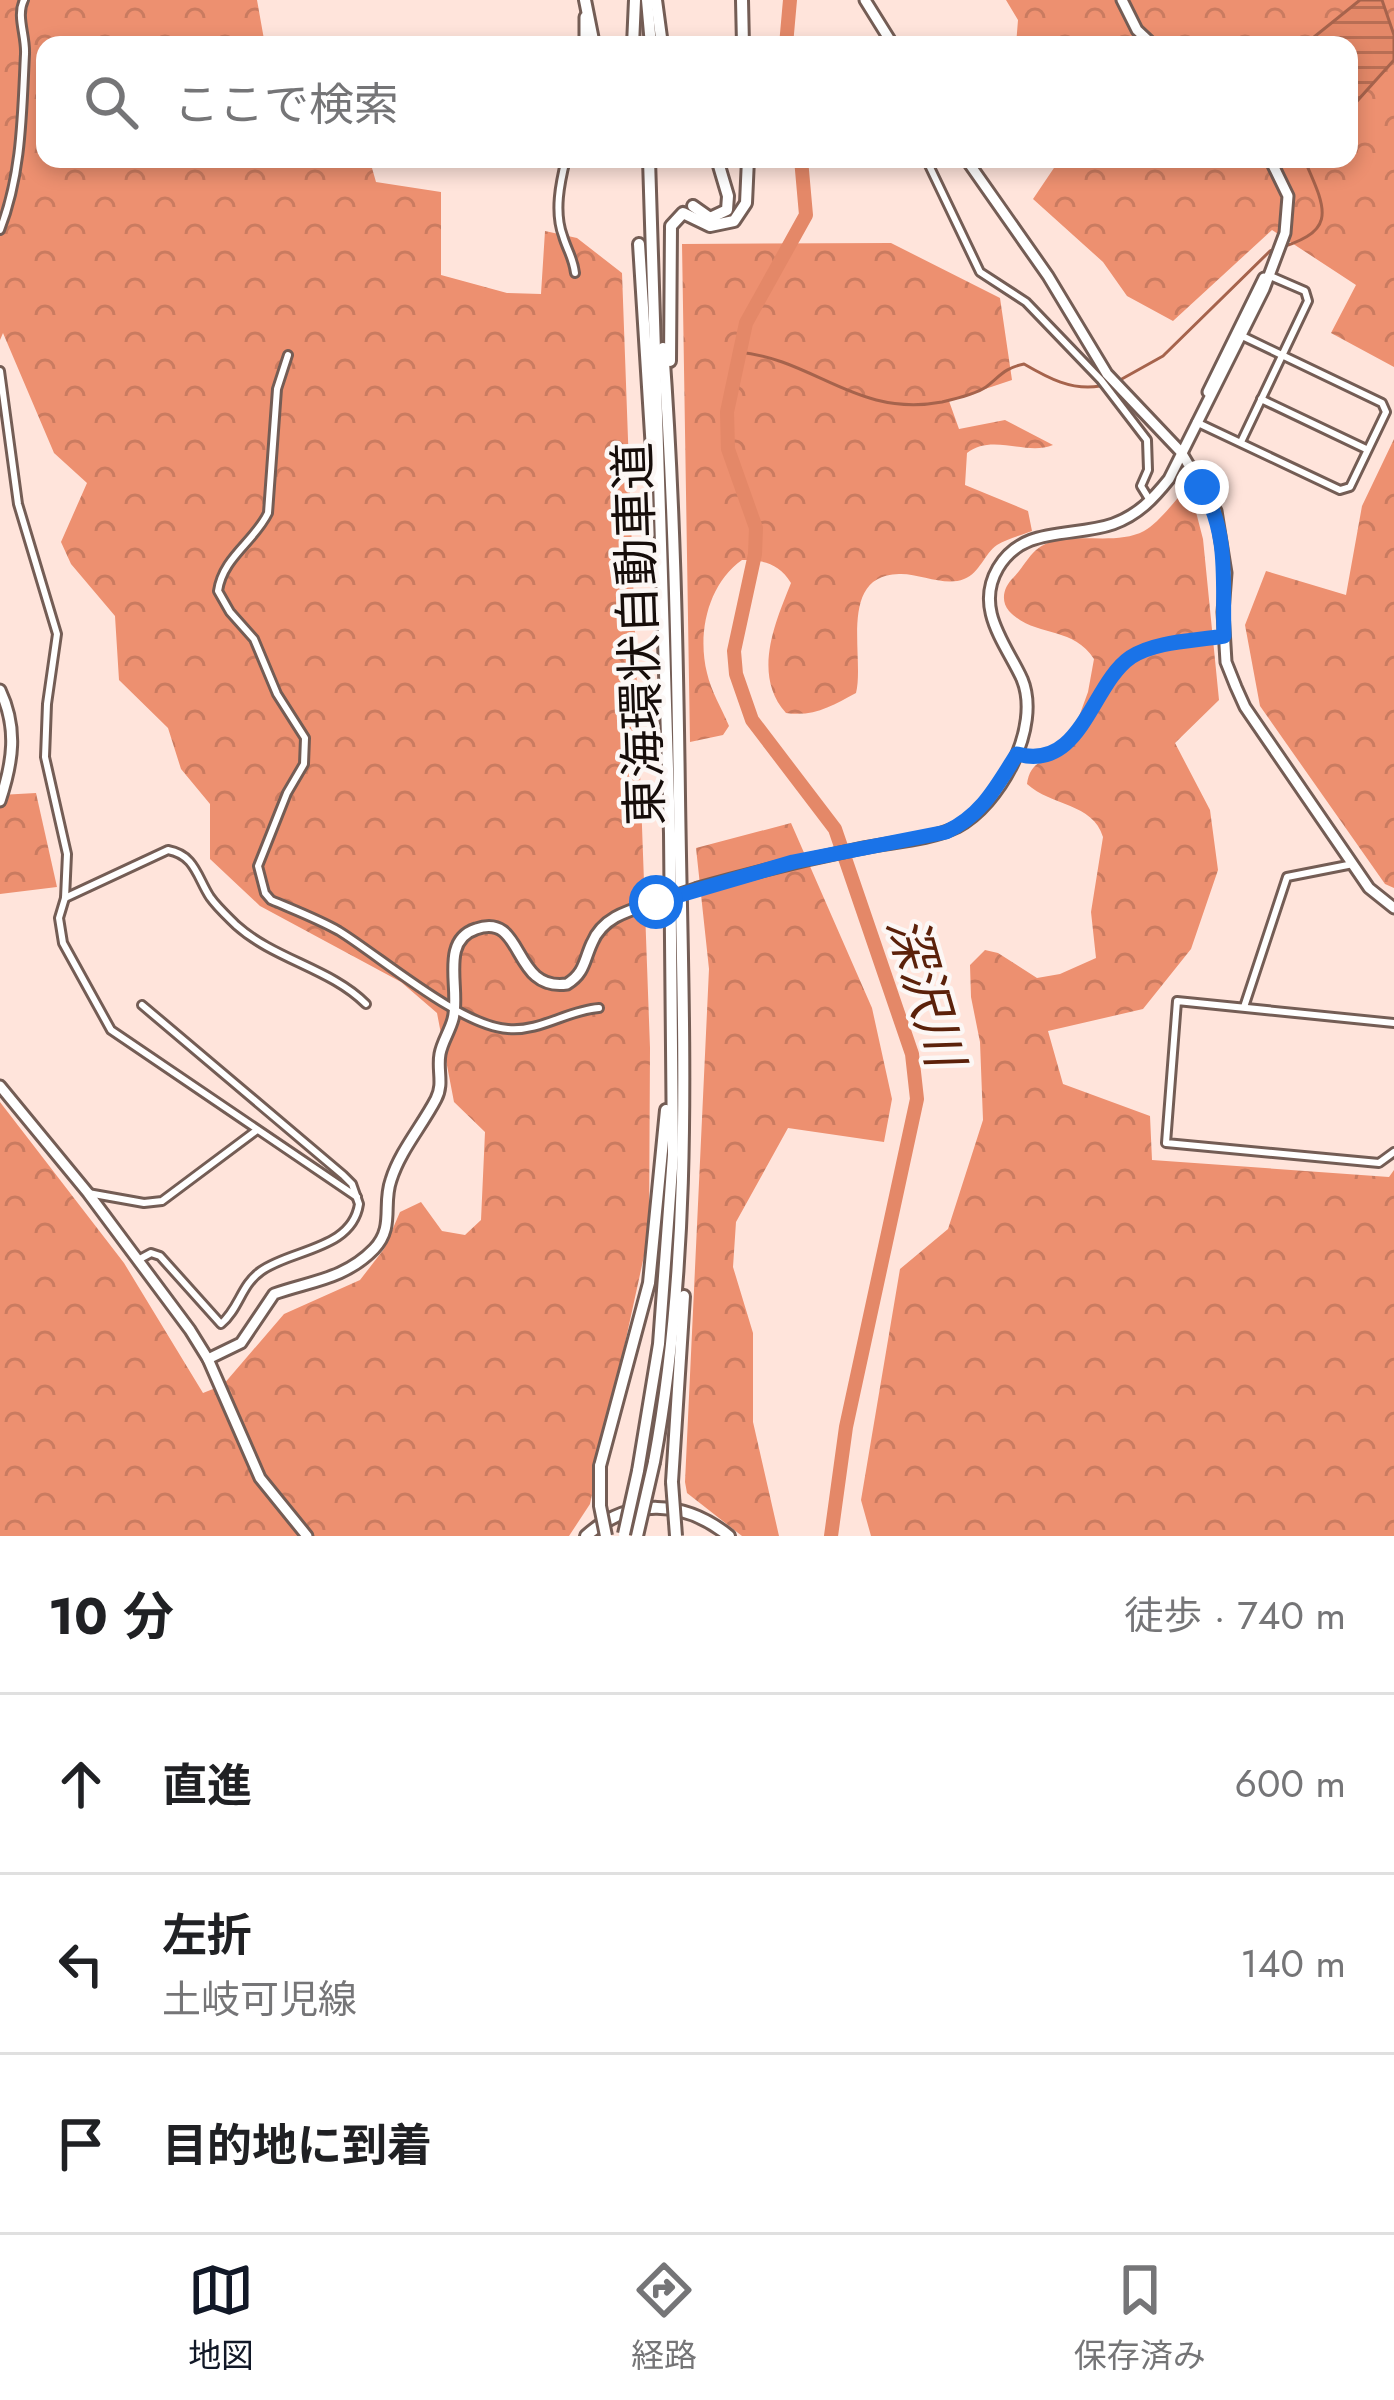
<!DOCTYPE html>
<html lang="ja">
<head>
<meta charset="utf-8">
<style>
  :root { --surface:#fff; --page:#f2f2f2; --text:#202124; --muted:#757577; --line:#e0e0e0; --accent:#111827 }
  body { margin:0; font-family:Jost,"Noto Sans JP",sans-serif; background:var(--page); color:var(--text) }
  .stop { position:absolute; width:36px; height:36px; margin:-27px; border:9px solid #1a73e8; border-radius:50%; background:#fff }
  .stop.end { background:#1a73e8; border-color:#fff; box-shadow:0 3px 12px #0008 }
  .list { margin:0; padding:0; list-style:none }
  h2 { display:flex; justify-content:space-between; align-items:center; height:156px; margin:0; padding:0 48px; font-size:51px }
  h2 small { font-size:39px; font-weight:400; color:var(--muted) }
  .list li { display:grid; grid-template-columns:78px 1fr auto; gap:36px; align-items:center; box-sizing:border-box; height:180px; padding:0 48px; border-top:3px solid var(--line) }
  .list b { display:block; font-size:45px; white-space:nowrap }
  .list p { margin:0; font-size:39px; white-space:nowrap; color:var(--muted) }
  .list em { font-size:39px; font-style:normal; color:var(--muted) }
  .icon { flex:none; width:66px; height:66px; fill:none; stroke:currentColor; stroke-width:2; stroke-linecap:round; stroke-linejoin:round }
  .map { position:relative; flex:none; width:1394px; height:1536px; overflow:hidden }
  .search { position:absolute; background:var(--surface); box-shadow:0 6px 18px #0003; left:36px; right:36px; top:36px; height:132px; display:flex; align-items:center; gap:30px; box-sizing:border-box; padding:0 42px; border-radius:24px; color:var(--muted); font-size:45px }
  .sheet { height:696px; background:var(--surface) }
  nav { display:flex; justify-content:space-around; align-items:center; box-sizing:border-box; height:168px; border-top:3px solid var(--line); background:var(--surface); font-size:33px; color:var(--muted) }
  nav a { display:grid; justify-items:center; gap:6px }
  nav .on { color:var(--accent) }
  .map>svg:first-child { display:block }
  .forest { fill:url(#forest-crowns) }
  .water { fill:url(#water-rules); stroke:#a6634c; stroke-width:3 }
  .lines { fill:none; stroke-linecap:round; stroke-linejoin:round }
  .stream { stroke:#a6634c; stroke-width:3 }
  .river { stroke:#e48868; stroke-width:14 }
  .street-casing { stroke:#745d55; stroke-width:12 }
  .secondary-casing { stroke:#745d55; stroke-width:15 }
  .primary-casing { stroke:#745d55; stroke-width:15 }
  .highway-casing { stroke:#745d55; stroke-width:16 }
  .street { stroke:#fff; stroke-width:6 }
  .secondary { stroke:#fff; stroke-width:9 }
  .primary { stroke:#fff; stroke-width:9 }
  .highway { stroke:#fff; stroke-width:10 }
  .secondary-bridge-casing { stroke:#745d55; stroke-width:15; stroke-linecap:butt }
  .highway-bridge-casing { stroke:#745d55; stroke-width:16; stroke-linecap:butt }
  .secondary-bridge { stroke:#fff; stroke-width:9 }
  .highway-bridge { stroke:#fff; stroke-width:10 }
  .route { stroke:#1a73e8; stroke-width:15 }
  .labels { text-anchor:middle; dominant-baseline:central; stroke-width:9; stroke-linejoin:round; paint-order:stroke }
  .street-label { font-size:48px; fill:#160d0a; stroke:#fcf7f5 }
  .water-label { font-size:51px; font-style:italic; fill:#5b210a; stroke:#fcf7f5 }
</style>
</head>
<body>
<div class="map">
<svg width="1394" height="1536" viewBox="0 0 1394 1536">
  <defs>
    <pattern id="forest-crowns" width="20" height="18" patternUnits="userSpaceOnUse" patternTransform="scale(3)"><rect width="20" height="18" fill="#ed9070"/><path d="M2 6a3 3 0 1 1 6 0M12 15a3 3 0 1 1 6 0" fill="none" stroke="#ca7b60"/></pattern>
    <pattern id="water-rules" width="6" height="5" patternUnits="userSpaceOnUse" patternTransform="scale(3)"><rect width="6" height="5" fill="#e48868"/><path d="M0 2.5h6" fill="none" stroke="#b86e54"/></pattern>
  </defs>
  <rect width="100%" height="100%" fill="#ffe4db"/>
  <!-- forest -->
  <g class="forest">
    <path d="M 0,0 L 257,0 L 265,45 L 45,45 L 45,159 L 364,159 L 370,161 L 376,182 L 441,192 L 441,275 L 507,293 L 541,294 L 545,231 L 577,238 L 622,273 L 650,1048 L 649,1233 L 590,1504 L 569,1536 L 0,1536 L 0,1102 L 124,1263 L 203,1393 L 223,1385 L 284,1314 L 360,1280 L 384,1249 L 400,1212 L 421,1202 L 442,1231 L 465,1235 L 481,1220 L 485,1132 L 454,1102 L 437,1013 L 401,982 L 260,906 L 210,859 L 210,804 L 181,769 L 168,728 L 119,680 L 115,616 L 71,564 L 61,542 L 87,483 L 54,453 L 3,333 L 0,340 Z"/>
    <path d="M 1006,0 L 1394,0 L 1394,367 L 1331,333 L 1356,285 L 1272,230 L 1173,321 L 1127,296 L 1103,262 L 1033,199 L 1060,159 L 1349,159 L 1349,45 L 1016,45 L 1018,20 Z"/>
    <path d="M 891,243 L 1000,298 L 1012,380 L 949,401 L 959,429 L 1005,420 L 1053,445 C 1026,456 992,433 967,453 L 965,485 L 1028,511 L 1032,531 C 1022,535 1006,539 997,545 C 984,554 980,573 964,579 C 945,587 919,573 899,574 C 837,575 865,658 856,693 C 832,706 814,717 786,713 C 752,675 775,623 791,583 C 779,563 763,560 742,560 C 708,584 697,633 707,673 C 711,691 722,709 729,726 L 723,735 L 690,742 L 682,244 Z"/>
    <path d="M 1394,439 L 1394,888 L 1385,884 L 1260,706 L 1245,625 L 1266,571 L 1346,595 L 1362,506 Z"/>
    <path d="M 1189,485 L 1203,539 L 1219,700 L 1175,743 L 1210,810 L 1218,870 L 1191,949 L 1143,1009 L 1048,1031 L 1063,1084 L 1150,1116 L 1152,1160 L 1389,1177 L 1394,1170 L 1394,1536 L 871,1536 L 861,1500 L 900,1269 L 948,1229 L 983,1120 L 980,1042 L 971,997 L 970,965 L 985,950 L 998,953 L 1037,978 L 1060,974 L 1096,958 L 1091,912 L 1103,837 C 1093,803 1051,806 1027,784 C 1030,761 1046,759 1066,752 L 1088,692 L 1094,659 C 1072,625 1034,638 1009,611 C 1000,600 1004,587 1013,578 C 1021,570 1028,557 1036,550 C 1063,527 1112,548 1144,531 C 1160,522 1176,499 1189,485 Z"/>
    <path d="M 36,793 L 57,887 L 0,894 L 0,795 Z"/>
    <path d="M 791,823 L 872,1008 L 892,1099 L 884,1142 L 788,1128 L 736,1222 L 733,1267 L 753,1333 L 753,1422 L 779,1536 L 742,1536 L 687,1493 L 685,1482 L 709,969 L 696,848 Z"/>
  </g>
  <!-- water -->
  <path class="water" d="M 1360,0 L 1382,0 L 1394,35 L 1394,60 L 1349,110 L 1349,45 L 1304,45 Z"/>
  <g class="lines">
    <!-- stream -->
    <g class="stream">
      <path d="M 738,352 C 815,359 856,418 942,402 C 955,399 976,394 986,387 C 1001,375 1005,368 1024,364 C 1048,378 1072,391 1100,386"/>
      <path d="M 1120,380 L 1163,356 L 1270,251 C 1337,232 1329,215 1304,159"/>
    </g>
    <!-- river -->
    <g class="river">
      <path d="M 786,45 L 790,0"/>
      <path d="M 801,159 L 806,215 L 746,323 L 727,412 L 728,449 L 756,528 L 755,554 L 734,651 L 736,674 L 752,720 L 835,829 L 912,1054 L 917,1099 L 846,1427 L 831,1536"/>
    </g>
    <!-- street casing -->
    <g class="street-casing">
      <g id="street">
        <path d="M 566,159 C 560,183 554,212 563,236 C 567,250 573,257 575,273"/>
        <path d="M 926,159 L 980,272 L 1026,302 L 1101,380 L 1147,440 L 1148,470 L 1141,486 L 1149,499"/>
        <path d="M 0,230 C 22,174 22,113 25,54 C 26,35 16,16 24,0"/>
        <path d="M 288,355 L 277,389 L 268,513 C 254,542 223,557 218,591 L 230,612 L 254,639 L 277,694 L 305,738 L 304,764 L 287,793 L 258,866 L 265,893 L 271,900 C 294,910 318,919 339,931 C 381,957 460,1026 508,1029 C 540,1032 568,1010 599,1008"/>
        <path d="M 0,371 L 18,504 L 57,634 L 47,704 L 45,757 L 67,854 L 65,898 L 59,918 L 63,943 L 111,1030 L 357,1197"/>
        <path d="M 1261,399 L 1366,449"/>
        <path d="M 1196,422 L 1340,490 L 1350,487 L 1386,412 L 1382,403 L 1238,334"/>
        <path d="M 1241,442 L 1308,301 L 1305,291 L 1268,275"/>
        <path d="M 1017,754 C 1082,773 1092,682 1131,657 C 1156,641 1195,641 1224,636"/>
        <path d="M 65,898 L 168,850 C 195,855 197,877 210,897 C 217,907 227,916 236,925 C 275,960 330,968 366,1004"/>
        <path d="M 1244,1007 L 1287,877 L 1353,864"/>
        <path d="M 1394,1023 L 1177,1001 L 1166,1143 L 1379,1163 L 1394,1152"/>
        <path d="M 88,1193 L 144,1203 L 162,1201 L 257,1130"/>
        <path d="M 138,1260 L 151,1253 L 160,1256 L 221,1324 C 239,1309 241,1285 261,1271 C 291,1249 352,1250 359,1204 L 352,1184 L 343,1175 L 142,1005"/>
      </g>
    </g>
    <!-- secondary casing -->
    <g class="secondary-casing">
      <g id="secondary">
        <path d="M 1122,0 L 1137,30 L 1153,45"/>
        <path d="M 585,17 L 585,45"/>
        <path d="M 1208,392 L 1264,278"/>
        <path d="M 0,690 C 18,728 13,762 0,801"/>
        <path d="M 698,888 C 751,873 804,860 858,849 C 889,842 928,841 957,827 C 1000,805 1042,727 1022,679 C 1006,644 974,609 998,568 C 1023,525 1073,538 1113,524 C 1138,515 1153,499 1169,479 L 1264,289 L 1285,233 L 1288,196 L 1270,159"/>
        <path d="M 0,1086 L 88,1193 L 190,1330 L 208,1359 L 260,1478 L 307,1536"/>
        <path d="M 208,1359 L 241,1343 L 274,1294 C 311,1281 345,1279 374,1249 C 395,1227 382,1205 391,1180 C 400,1151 422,1126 436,1099 C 444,1084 437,1070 440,1054 C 442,1042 450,1031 453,1019 C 461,990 439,941 476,929 C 525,911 511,992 567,984 C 585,973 584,960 592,943 C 603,916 631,910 656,902"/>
      </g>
    </g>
    <!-- primary casing -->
    <g class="primary-casing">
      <g id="primary">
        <path d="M 865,0 L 893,45"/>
        <path d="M 966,159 L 1048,276 L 1107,374 L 1181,452 L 1216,511 L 1226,573 L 1223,612 L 1226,662 L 1236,687 L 1245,707 L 1369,888 L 1394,908"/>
      </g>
    </g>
    <!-- highway casing -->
    <g class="highway-casing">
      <g id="highway">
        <path d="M 585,0 L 594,45"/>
        <path d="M 647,0 L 651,45"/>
        <path d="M 656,0 L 662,45"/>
        <path d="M 742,0 L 743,45"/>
        <path d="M 633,45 L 635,0"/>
        <path d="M 693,206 L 710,218 L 727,210 L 728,196 L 717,159"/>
        <path d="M 639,244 L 654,482"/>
        <path d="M 670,361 L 671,226 L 683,213 L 710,226 L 734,221 L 746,203 L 748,159"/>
        <path d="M 654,1462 C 695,1240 682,1020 679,796 C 677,647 674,497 663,348"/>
        <path d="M 600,1466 L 649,1283 L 666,1110"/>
        <path d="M 638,1471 L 659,1344 L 673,1155 L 670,833 L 649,159"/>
        <path d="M 672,1482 L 684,1296"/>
        <path d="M 586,1536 C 629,1497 685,1500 729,1536"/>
      </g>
    </g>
    <!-- street -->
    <use href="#street" class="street"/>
    <!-- secondary -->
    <use href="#secondary" class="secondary"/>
    <!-- primary -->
    <use href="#primary" class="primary"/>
    <!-- highway -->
    <use href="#highway" class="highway"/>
    <!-- secondary-bridge casing -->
    <g class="secondary-bridge-casing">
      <path id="secondary-bridge" d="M 656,902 L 698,888"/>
    </g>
    <!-- highway-bridge casing -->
    <g class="highway-bridge-casing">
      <g id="highway-bridge">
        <path d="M 600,1466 L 600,1506 L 606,1536"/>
        <path d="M 672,1482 L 676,1536"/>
        <path d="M 624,1534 L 638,1471"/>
        <path d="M 637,1536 L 654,1462"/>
      </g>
    </g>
    <!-- secondary-bridge -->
    <use href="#secondary-bridge" class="secondary-bridge"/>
    <!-- highway-bridge -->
    <use href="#highway-bridge" class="highway-bridge"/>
  </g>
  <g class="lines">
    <!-- route -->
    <path class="route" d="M 656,902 L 793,862 L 946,832 C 982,815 996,787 1017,754 C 1082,772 1091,684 1131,657 C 1156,641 1195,641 1224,636 C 1222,582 1230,536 1202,487"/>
  </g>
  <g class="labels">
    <!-- street labels -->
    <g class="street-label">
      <text transform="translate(639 634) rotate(-92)">東海環状自動車道</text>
    </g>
    <!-- water labels -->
    <g class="water-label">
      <text transform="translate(926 991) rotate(74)">深沢川</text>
    </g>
  </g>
</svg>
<div class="stop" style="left:656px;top:902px"></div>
<div class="stop end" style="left:1202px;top:487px"></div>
<div class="search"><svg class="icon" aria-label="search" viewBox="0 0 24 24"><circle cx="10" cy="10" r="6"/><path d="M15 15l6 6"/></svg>ここで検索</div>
</div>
<section class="sheet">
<h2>10 分<small>徒歩 · 740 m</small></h2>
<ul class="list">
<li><svg class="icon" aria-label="ahead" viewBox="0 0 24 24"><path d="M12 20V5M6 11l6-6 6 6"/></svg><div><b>直進</b></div><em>600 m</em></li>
<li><svg class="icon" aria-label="left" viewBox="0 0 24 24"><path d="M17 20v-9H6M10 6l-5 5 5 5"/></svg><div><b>左折</b><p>土岐可児線</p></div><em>140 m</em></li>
<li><svg class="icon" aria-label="arrive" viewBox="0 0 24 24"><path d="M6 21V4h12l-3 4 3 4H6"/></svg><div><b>目的地に到着</b></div></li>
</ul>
</section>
<nav>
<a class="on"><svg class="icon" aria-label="map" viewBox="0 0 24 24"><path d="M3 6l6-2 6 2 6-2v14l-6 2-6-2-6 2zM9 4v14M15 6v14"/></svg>地図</a>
<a><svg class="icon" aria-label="directions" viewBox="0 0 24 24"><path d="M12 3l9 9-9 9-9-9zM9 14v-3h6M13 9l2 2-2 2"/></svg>経路</a>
<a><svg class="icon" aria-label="saved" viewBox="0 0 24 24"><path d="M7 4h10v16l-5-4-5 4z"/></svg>保存済み</a>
</nav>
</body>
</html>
